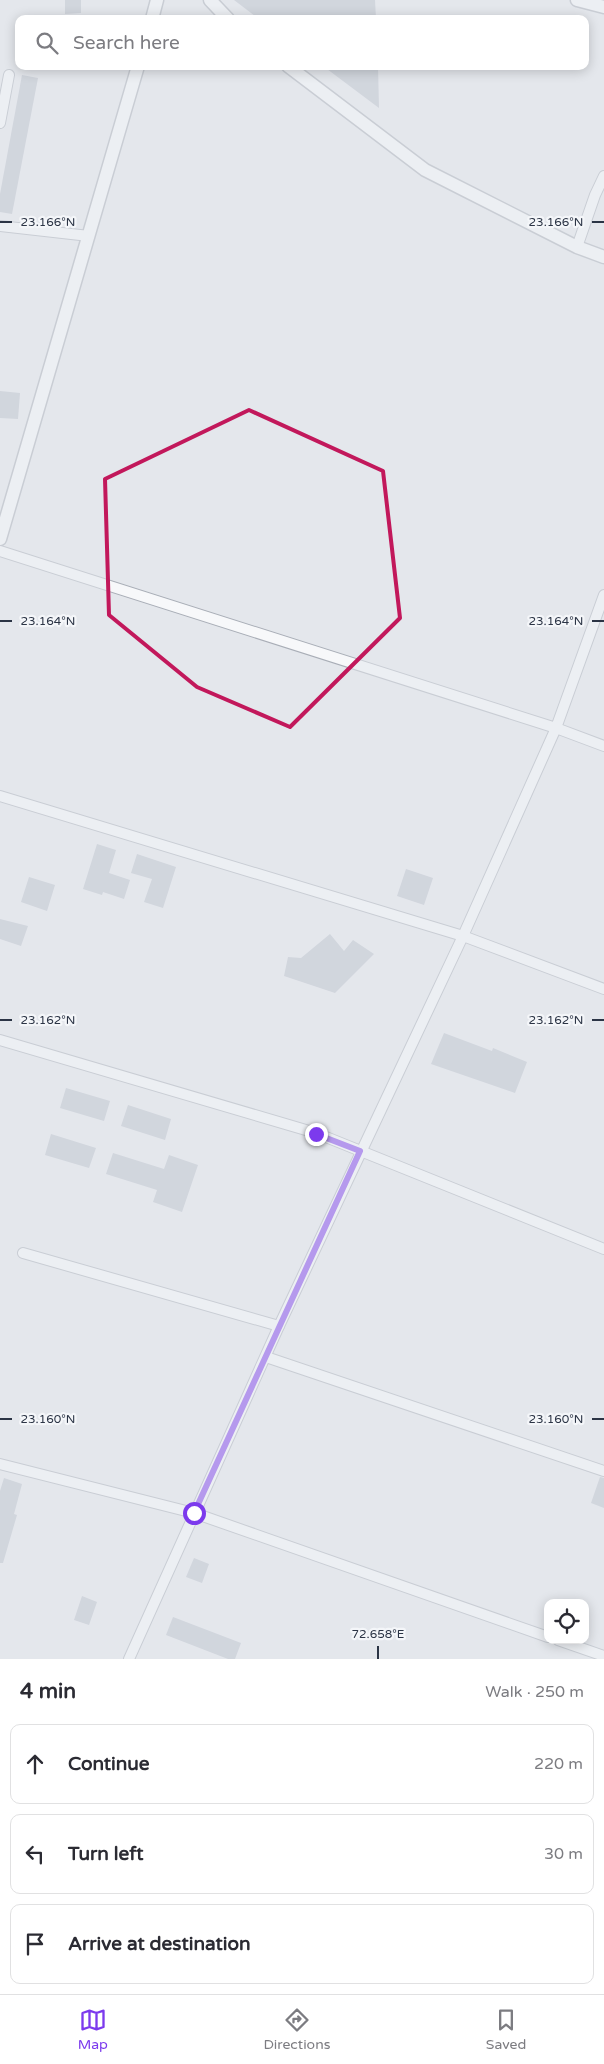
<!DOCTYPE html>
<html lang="en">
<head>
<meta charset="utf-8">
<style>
  :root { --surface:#fff; --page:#f2f2f3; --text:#2b2b33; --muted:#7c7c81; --line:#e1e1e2; --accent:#7c3aed }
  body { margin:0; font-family:"Varela Round",sans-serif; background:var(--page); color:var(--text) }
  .controls { position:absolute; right:15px; bottom:15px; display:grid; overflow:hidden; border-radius:10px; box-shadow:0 2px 12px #0003 }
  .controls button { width:45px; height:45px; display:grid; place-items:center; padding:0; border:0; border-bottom:1px solid var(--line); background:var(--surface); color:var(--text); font:25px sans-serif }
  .stop { position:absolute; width:15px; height:15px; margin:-11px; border:4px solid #7c3aed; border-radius:50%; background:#fff }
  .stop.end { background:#7c3aed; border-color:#fff; box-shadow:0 1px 5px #0008 }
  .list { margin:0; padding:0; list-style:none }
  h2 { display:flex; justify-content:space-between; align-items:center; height:65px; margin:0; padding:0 20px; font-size:21px }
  h2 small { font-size:16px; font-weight:400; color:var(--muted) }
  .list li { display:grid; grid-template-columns:32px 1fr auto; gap:15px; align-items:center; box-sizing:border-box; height:80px; margin:0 10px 10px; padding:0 10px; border:1px solid var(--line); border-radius:10px }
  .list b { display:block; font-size:19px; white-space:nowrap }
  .list em { font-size:16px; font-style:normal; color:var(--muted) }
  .icon { flex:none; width:28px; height:28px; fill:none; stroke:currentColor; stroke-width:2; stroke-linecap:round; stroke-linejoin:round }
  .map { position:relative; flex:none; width:604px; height:1659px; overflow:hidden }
  .search { position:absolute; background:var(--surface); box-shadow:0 2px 12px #0003; left:15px; right:15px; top:15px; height:55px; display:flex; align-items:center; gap:12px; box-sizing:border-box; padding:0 18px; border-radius:10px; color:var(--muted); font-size:19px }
  .sheet { height:335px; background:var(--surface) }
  nav { display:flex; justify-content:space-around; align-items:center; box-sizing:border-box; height:70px; border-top:1px solid var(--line); background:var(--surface); font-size:14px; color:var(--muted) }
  nav a { display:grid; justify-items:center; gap:2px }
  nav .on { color:var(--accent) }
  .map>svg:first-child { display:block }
  .building { fill:#bbc0ca }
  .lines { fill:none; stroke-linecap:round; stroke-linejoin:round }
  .minor-casing { stroke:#a9aeb7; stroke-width:12 }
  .tertiary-casing { stroke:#a9aeb7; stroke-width:15 }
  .minor { stroke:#f7f8fa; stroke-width:10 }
  .tertiary { stroke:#f7f8fa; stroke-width:12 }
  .route { stroke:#7c3aed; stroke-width:6 }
  .marked { fill:none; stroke:#c2185b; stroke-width:4; stroke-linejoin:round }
  .ticks { fill:none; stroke:#2b3445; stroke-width:2 }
  .ticks-label { font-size:12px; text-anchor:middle; fill:#2b3445; stroke:#f4f6f9; stroke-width:4.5; stroke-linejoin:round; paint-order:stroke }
</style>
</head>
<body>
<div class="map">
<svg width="604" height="1659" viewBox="0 0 604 1659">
  <rect width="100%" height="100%" fill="#e4e7ec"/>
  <!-- building -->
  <g class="building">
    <path d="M 65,0 L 81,0 L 81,13 L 65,14 Z"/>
    <path d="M 234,0 L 375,0 L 376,19 L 259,19 Z"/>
    <path d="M 323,66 L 378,66 L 379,108 Z"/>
    <path d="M 22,75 L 38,78 L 12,214 L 0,212 L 0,194 Z"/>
    <path d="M 0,391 L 20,393 L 18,419 L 0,418 Z"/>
    <path d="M 97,844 L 116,850 L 109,873 L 130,880 L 124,899 L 103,892 L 102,895 L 83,889 Z"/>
    <path d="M 137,854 L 176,867 L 163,908 L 144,902 L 152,879 L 131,873 Z"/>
    <path d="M 406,869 L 433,878 L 424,905 L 397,896 Z"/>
    <path d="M 29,877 L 55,885 L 47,911 L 21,902 Z"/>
    <path d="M 0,919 L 28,926 L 21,946 L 0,939 Z"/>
    <path d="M 330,934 L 344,951 L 353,940 L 374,954 L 335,993 L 284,976 L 288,957 L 301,958 Z"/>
    <path d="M 444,1033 L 492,1051 L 493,1048 L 527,1062 L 515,1093 L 431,1064 Z"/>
    <path d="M 66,1088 L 110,1101 L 104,1121 L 60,1108 Z"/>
    <path d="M 128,1105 L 171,1119 L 165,1140 L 121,1126 Z"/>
    <path d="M 51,1134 L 96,1148 L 89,1168 L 45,1155 Z"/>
    <path d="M 113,1153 L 164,1169 L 169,1155 L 198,1165 L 182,1212 L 153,1202 L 157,1190 L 106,1174 Z"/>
    <path d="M 600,1477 L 604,1478 L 604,1508 L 591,1503 Z"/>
    <path d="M 4,1478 L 22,1484 L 14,1514 L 17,1515 L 3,1563 L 0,1563 L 0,1491 Z"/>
    <path d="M 194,1558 L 209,1564 L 202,1583 L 186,1577 Z"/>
    <path d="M 82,1596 L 97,1602 L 89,1625 L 74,1620 Z"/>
    <path d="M 173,1617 L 241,1643 L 235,1659 L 228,1659 L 166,1635 Z"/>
  </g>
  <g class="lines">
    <!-- minor casing -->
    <g class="minor-casing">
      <g id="minor">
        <path d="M 0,123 L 9,75"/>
        <path d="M 0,226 L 89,236"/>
        <path d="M 577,247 L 595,195 L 604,176"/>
        <path d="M 0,551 L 556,728 L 604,595"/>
        <path d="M 0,796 L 463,936 L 604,989"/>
        <path d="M 0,1040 L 316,1133 L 604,1249"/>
        <path d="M 23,1253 L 279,1326"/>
        <path d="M 266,1357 L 604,1471"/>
        <path d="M 0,1464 L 194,1513 L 548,1637"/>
        <path d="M 558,1640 L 604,1656"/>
        <path d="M 129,1659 L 279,1326 L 463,936 L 556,728 L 604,746"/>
      </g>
    </g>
    <!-- tertiary casing -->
    <g class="tertiary-casing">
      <g id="tertiary">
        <path d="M 210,0 L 228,19"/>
        <path d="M 577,0 L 604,7"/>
        <path d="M 152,19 L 157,0"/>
        <path d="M 288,66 L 425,170 L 577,247 L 604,257"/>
        <path d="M 0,539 L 138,66"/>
      </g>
    </g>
    <!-- minor -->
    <use href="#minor" class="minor"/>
    <!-- tertiary -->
    <use href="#tertiary" class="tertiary"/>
  </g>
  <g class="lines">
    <!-- route -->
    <path class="route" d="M 194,1513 L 360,1151 L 316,1134"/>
  </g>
  <!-- marked area -->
  <path d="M0 0H604V1659H0ZM 249,410 L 383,471 L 400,618 L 290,727 L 197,687 L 109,615 L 105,479 Z" fill="#e4e7ec" fill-opacity=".55" fill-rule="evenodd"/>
  <path class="marked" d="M 249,410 L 383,471 L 400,618 L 290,727 L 197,687 L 109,615 L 105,479 Z"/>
  <!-- ticks -->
  <path class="ticks" d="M 0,222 L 12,222M 592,222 L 604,222M 0,621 L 12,621M 592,621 L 604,621M 0,1020 L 12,1020M 592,1020 L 604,1020M 0,1419 L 12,1419M 592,1419 L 604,1419M 378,1646 L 378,1659"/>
  <g class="ticks-label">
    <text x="48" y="226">23.166°N</text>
    <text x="556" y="226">23.166°N</text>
    <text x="48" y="625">23.164°N</text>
    <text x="556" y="625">23.164°N</text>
    <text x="48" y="1024">23.162°N</text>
    <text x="556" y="1024">23.162°N</text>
    <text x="48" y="1423">23.160°N</text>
    <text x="556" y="1423">23.160°N</text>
    <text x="378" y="1638">72.658°E</text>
  </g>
</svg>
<div class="controls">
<button><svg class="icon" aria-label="locate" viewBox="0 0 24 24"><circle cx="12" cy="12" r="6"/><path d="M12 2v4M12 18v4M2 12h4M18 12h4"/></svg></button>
</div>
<div class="stop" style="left:194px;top:1513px"></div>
<div class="stop end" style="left:316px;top:1134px"></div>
<div class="search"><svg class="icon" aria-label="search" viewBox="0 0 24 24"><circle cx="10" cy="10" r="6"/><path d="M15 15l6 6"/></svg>Search here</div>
</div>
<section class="sheet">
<h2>4 min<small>Walk · 250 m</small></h2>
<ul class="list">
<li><svg class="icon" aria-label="ahead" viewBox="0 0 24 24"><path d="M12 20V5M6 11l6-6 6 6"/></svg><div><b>Continue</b></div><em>220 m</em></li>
<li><svg class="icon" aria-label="left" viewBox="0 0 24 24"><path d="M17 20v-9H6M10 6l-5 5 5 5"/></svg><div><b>Turn left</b></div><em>30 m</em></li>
<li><svg class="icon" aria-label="arrive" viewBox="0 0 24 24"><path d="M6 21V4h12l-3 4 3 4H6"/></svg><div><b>Arrive at destination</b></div></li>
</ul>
</section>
<nav>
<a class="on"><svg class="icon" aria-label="map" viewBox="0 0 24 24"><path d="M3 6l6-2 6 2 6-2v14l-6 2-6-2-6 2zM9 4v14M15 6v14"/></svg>Map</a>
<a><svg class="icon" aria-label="directions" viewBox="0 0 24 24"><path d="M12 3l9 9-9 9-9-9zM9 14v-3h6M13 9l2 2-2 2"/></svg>Directions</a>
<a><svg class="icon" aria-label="saved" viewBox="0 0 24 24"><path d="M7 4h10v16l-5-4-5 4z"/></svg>Saved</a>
</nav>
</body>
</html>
